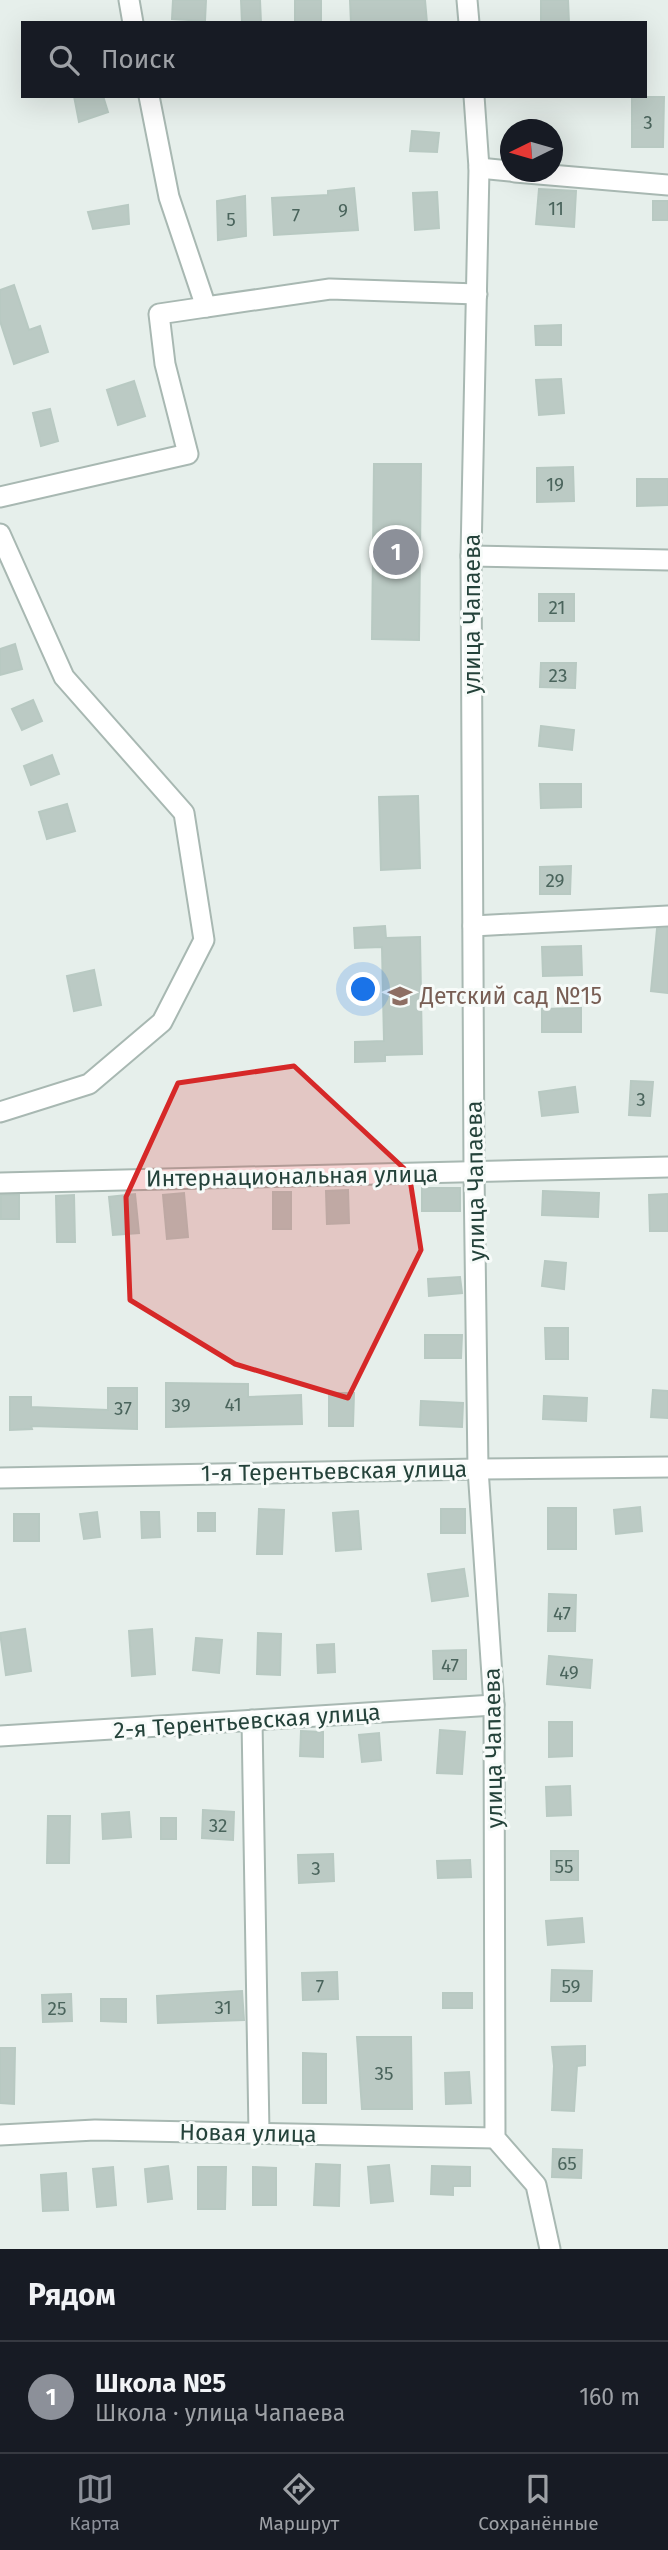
<!DOCTYPE html>
<html lang="ru">
<head>
<meta charset="utf-8">
<style>
  :root { --surface:#171b24; --page:#20242c; --text:#f1f3f6; --muted:#9ea1a6; --line:#363941; --accent:#8c9099 }
  body { margin:0; font-family:"Fira Sans",sans-serif; background:var(--page); color:var(--text) }
  .compass { position:absolute; left:500px; top:119px; width:63px; height:63px; border-radius:50%; background:var(--surface); box-shadow:0 7px 28px #0002; rotate:265deg }
  .you { position:absolute; left:364px; top:990px; width:24px; height:24px; margin:-18px; border:5px solid #fff; border-radius:50%; background:#1a73e8; box-shadow:0 0 0 10px #1a73e833 }
  .badge { display:grid; place-items:center; width:46px; height:46px; border-radius:50%; background:var(--accent); color:#fff; font-size:23px; font-weight:700 }
  .pin { position:absolute; translate:-50% -50%; border:4px solid #fff; box-shadow:0 2px 7px #0006 }
  .list { margin:0; padding:0; list-style:none }
  h2 { display:flex; justify-content:space-between; align-items:center; height:91px; margin:0; padding:0 28px; font-size:30px }
  h2 small { font-size:23px; font-weight:400; color:var(--muted) }
  .list li { display:grid; grid-template-columns:46px 1fr auto; gap:21px; align-items:center; box-sizing:border-box; height:112px; padding:0 28px; border-top:2px solid var(--line) }
  .list b { display:block; font-size:26px; white-space:nowrap }
  .list p { margin:0; font-size:23px; white-space:nowrap; color:var(--muted) }
  .list em { font-size:23px; font-style:normal; color:var(--muted) }
  .icon { flex:none; width:38px; height:38px; fill:none; stroke:currentColor; stroke-width:2; stroke-linecap:round; stroke-linejoin:round }
  .map { position:relative; flex:none; width:668px; height:2249px; overflow:hidden }
  .search { position:absolute; background:var(--surface); box-shadow:0 7px 28px #0002; left:21px; right:21px; top:21px; height:77px; display:flex; align-items:center; gap:18px; box-sizing:border-box; padding:0 24px; border-radius:0px; color:var(--muted); font-size:26px }
  .sheet { height:203px; background:var(--surface) }
  nav { display:flex; justify-content:space-around; align-items:center; box-sizing:border-box; height:98px; border-top:2px solid var(--line); background:var(--surface); font-size:19px; color:var(--muted) }
  nav a { display:grid; justify-items:center; gap:4px }
  nav .on { color:var(--accent) }
  .map>svg:first-child { display:block }
  .building { fill:#bbcac4; stroke:#b8c9c2; stroke-width:2 }
  .lines { fill:none; stroke-linecap:round; stroke-linejoin:round }
  .minor-casing { stroke:#a8b8b2; stroke-width:23 }
  .minor { stroke:#fff; stroke-width:19 }
  .marked { fill:#d62828; fill-opacity:0.2; stroke:#d62828; stroke-width:5; stroke-linejoin:round }
  .labels { text-anchor:middle; dominant-baseline:central; stroke-width:6; stroke-linejoin:round; paint-order:stroke }
  .number-label { font-size:19px; fill:#4a645c }
  .street-label { font-size:23px; fill:#24423a; stroke:#f7fbf9 }
  .education-label { font-size:23px; fill:#785e54; stroke:#f7fbf9; text-anchor:start }
</style>
</head>
<body>
<div class="map">
<svg width="668" height="2249" viewBox="0 0 668 2249">
  <rect width="100%" height="100%" fill="#e6efeb"/>
  <!-- building -->
  <g class="building">
    <path d="M 173,0 L 206,0 L 205,21 L 172,19 Z"/>
    <path d="M 241,0 L 260,0 L 261,23 L 242,23 Z"/>
    <rect x="295" y="0" width="26" height="23"/>
    <path d="M 350,0 L 425,0 L 427,23 L 351,23 Z"/>
    <path d="M 541,0 L 568,0 L 569,23 L 541,23 Z"/>
    <path d="M 74,96 L 103,96 L 108,112 L 79,122 Z"/>
    <path d="M 632,97 L 664,97 L 663,147 L 632,147 Z"/>
    <path d="M 412,131 L 439,133 L 437,152 L 410,151 Z"/>
    <path d="M 354,188 L 358,230 L 274,235 L 272,198 L 328,195 L 328,191 Z"/>
    <path d="M 539,189 L 576,191 L 574,227 L 536,224 Z"/>
    <path d="M 437,192 L 439,228 L 415,230 L 413,193 Z"/>
    <path d="M 245,196 L 246,236 L 218,240 L 217,201 Z"/>
    <rect x="653" y="201" width="15" height="19"/>
    <path d="M 128,205 L 129,224 L 93,229 L 88,212 Z"/>
    <path d="M 14,285 L 29,330 L 40,326 L 48,352 L 14,364 L 0,321 L 0,290 Z"/>
    <path d="M 561,325 L 561,345 L 536,345 L 535,326 Z"/>
    <path d="M 561,379 L 564,413 L 539,415 L 536,380 Z"/>
    <path d="M 134,381 L 145,416 L 118,425 L 107,390 Z"/>
    <path d="M 50,409 L 58,441 L 41,446 L 33,413 Z"/>
    <path d="M 374,464 L 421,464 L 419,640 L 372,639 Z"/>
    <path d="M 573,467 L 574,501 L 537,502 L 537,468 Z"/>
    <path d="M 637,479 L 668,479 L 668,505 L 637,506 Z"/>
    <rect x="539" y="594" width="35" height="27"/>
    <path d="M 15,644 L 22,669 L 0,675 L 0,649 Z"/>
    <path d="M 541,663 L 576,663 L 575,688 L 540,687 Z"/>
    <path d="M 33,700 L 42,721 L 22,730 L 12,709 Z"/>
    <path d="M 541,726 L 574,730 L 572,750 L 539,746 Z"/>
    <path d="M 52,755 L 59,774 L 31,785 L 24,766 Z"/>
    <path d="M 540,784 L 581,784 L 581,807 L 541,808 Z"/>
    <path d="M 418,796 L 420,868 L 381,870 L 379,797 Z"/>
    <path d="M 67,804 L 75,831 L 47,839 L 39,812 Z"/>
    <path d="M 571,866 L 570,894 L 540,894 L 540,867 Z"/>
    <path d="M 385,926 L 386,938 L 420,937 L 422,1054 L 385,1055 L 385,1061 L 355,1062 L 355,1042 L 384,1041 L 382,947 L 355,948 L 354,928 Z"/>
    <path d="M 668,928 L 668,993 L 651,991 L 657,929 Z"/>
    <path d="M 581,946 L 582,975 L 543,976 L 542,947 Z"/>
    <path d="M 94,970 L 101,1005 L 74,1011 L 67,976 Z"/>
    <path d="M 581,1008 L 581,1032 L 542,1032 L 542,1009 Z"/>
    <path d="M 631,1081 L 653,1082 L 650,1116 L 629,1115 Z"/>
    <path d="M 575,1087 L 578,1112 L 542,1116 L 539,1092 Z"/>
    <rect x="422" y="1188" width="38" height="23"/>
    <path d="M 348,1190 L 349,1223 L 327,1224 L 326,1191 Z"/>
    <path d="M 543,1191 L 599,1193 L 598,1217 L 542,1215 Z"/>
    <rect x="273" y="1192" width="18" height="37"/>
    <path d="M 184,1193 L 188,1237 L 167,1239 L 163,1195 Z"/>
    <path d="M 135,1194 L 139,1233 L 113,1235 L 109,1197 Z"/>
    <path d="M 668,1194 L 668,1231 L 650,1231 L 649,1195 Z"/>
    <rect x="1" y="1195" width="18" height="24"/>
    <path d="M 74,1195 L 75,1242 L 57,1242 L 56,1196 Z"/>
    <path d="M 545,1261 L 566,1263 L 564,1289 L 542,1286 Z"/>
    <path d="M 460,1277 L 462,1293 L 429,1296 L 428,1279 Z"/>
    <path d="M 545,1328 L 568,1328 L 568,1359 L 546,1359 Z"/>
    <path d="M 425,1335 L 462,1335 L 461,1358 L 425,1358 Z"/>
    <path d="M 166,1383 L 248,1384 L 248,1397 L 301,1395 L 302,1424 L 166,1427 Z"/>
    <path d="M 108,1388 L 137,1388 L 137,1429 L 31,1426 L 32,1429 L 10,1430 L 10,1397 L 31,1397 L 31,1407 L 108,1410 Z"/>
    <path d="M 653,1390 L 668,1391 L 668,1418 L 651,1417 Z"/>
    <path d="M 329,1393 L 354,1393 L 353,1426 L 329,1426 Z"/>
    <path d="M 544,1396 L 587,1398 L 586,1421 L 543,1419 Z"/>
    <path d="M 421,1401 L 463,1403 L 462,1427 L 420,1425 Z"/>
    <path d="M 640,1507 L 642,1531 L 616,1534 L 614,1510 Z"/>
    <rect x="548" y="1508" width="28" height="41"/>
    <path d="M 259,1509 L 284,1510 L 282,1554 L 257,1554 Z"/>
    <rect x="441" y="1509" width="24" height="24"/>
    <path d="M 358,1511 L 361,1549 L 336,1551 L 333,1513 Z"/>
    <path d="M 97,1512 L 100,1537 L 84,1539 L 80,1514 Z"/>
    <path d="M 141,1512 L 159,1512 L 160,1537 L 142,1538 Z"/>
    <rect x="198" y="1513" width="17" height="18"/>
    <rect x="14" y="1514" width="25" height="27"/>
    <path d="M 464,1569 L 468,1596 L 432,1601 L 428,1574 Z"/>
    <path d="M 549,1594 L 576,1595 L 575,1631 L 548,1631 Z"/>
    <path d="M 25,1629 L 31,1671 L 6,1675 L 0,1633 Z"/>
    <path d="M 152,1629 L 155,1674 L 132,1676 L 129,1631 Z"/>
    <path d="M 258,1633 L 281,1634 L 280,1675 L 257,1674 Z"/>
    <path d="M 196,1638 L 222,1640 L 219,1673 L 193,1670 Z"/>
    <path d="M 334,1644 L 335,1672 L 318,1673 L 317,1645 Z"/>
    <path d="M 466,1650 L 466,1679 L 434,1679 L 433,1651 Z"/>
    <path d="M 549,1656 L 592,1660 L 590,1688 L 547,1684 Z"/>
    <path d="M 549,1722 L 572,1722 L 572,1756 L 549,1757 Z"/>
    <path d="M 440,1730 L 465,1732 L 462,1774 L 437,1773 Z"/>
    <path d="M 301,1731 L 323,1732 L 323,1757 L 300,1756 Z"/>
    <path d="M 379,1733 L 381,1760 L 362,1762 L 359,1735 Z"/>
    <path d="M 570,1786 L 571,1815 L 547,1816 L 546,1787 Z"/>
    <path d="M 203,1810 L 234,1812 L 233,1840 L 202,1838 Z"/>
    <path d="M 129,1812 L 131,1837 L 103,1839 L 102,1814 Z"/>
    <path d="M 48,1816 L 70,1816 L 69,1863 L 47,1863 Z"/>
    <rect x="161" y="1818" width="15" height="21"/>
    <rect x="551" y="1851" width="27" height="29"/>
    <path d="M 333,1854 L 334,1881 L 299,1883 L 298,1855 Z"/>
    <path d="M 470,1860 L 471,1877 L 438,1878 L 437,1861 Z"/>
    <path d="M 582,1918 L 584,1942 L 548,1945 L 546,1921 Z"/>
    <path d="M 552,1970 L 592,1971 L 591,2001 L 551,2001 Z"/>
    <path d="M 337,1972 L 338,1999 L 303,2000 L 302,1973 Z"/>
    <path d="M 242,1991 L 244,2020 L 158,2023 L 157,1996 Z"/>
    <rect x="443" y="1993" width="29" height="15"/>
    <path d="M 71,1994 L 72,2021 L 43,2022 L 42,1995 Z"/>
    <path d="M 101,1999 L 126,1999 L 126,2022 L 101,2021 Z"/>
    <path d="M 357,2037 L 411,2037 L 412,2109 L 362,2109 Z"/>
    <path d="M 585,2046 L 585,2065 L 577,2066 L 574,2111 L 552,2110 L 554,2066 L 552,2047 Z"/>
    <path d="M 0,2048 L 15,2048 L 14,2104 L 0,2103 Z"/>
    <path d="M 303,2053 L 326,2054 L 326,2103 L 303,2103 Z"/>
    <path d="M 469,2072 L 471,2103 L 446,2104 L 445,2073 Z"/>
    <path d="M 553,2149 L 582,2150 L 581,2178 L 552,2177 Z"/>
    <path d="M 316,2164 L 340,2165 L 339,2206 L 314,2205 Z"/>
    <path d="M 389,2165 L 393,2201 L 371,2203 L 368,2167 Z"/>
    <path d="M 168,2166 L 172,2199 L 148,2202 L 145,2169 Z"/>
    <path d="M 432,2166 L 470,2167 L 470,2186 L 453,2186 L 453,2195 L 431,2194 Z"/>
    <path d="M 113,2167 L 116,2205 L 97,2207 L 93,2169 Z"/>
    <path d="M 198,2167 L 226,2167 L 225,2209 L 198,2209 Z"/>
    <path d="M 253,2167 L 276,2168 L 276,2205 L 253,2205 Z"/>
    <path d="M 66,2173 L 68,2210 L 43,2211 L 41,2175 Z"/>
  </g>
  <g class="lines">
    <!-- minor casing -->
    <g class="minor-casing">
      <g id="minor">
        <path d="M 129,0 L 133,23"/>
        <path d="M 467,0 L 469,23"/>
        <path d="M 149,96 L 169,197 L 206,307 L 330,289 L 477,294"/>
        <path d="M 474,96 L 479,168 L 471,556 L 474,1172 L 478,1469 L 494,1705 L 495,2138 L 536,2185 L 550,2249"/>
        <path d="M 479,168 L 510,171"/>
        <path d="M 515,172 L 668,185"/>
        <path d="M 0,497 L 188,454 L 165,364 L 159,314 L 206,307"/>
        <path d="M 0,534 L 64,677 L 184,813 L 204,940 L 162,1022 L 89,1084 L 0,1112"/>
        <path d="M 471,556 L 668,560"/>
        <path d="M 473,926 L 668,916"/>
        <path d="M 0,1183 L 668,1167"/>
        <path d="M 0,1478 L 478,1469 L 668,1467"/>
        <path d="M 252,1720 L 259,2133"/>
        <path d="M 0,1736 L 494,1705"/>
        <path d="M 0,2135 L 95,2130 L 495,2138"/>
      </g>
    </g>
    <!-- minor -->
    <use href="#minor" class="minor"/>
  </g>
  <!-- marked area -->
  <path class="marked" d="M 294,1066 L 409,1173 L 421,1250 L 348,1398 L 235,1364 L 130,1300 L 126,1197 L 178,1083 Z"/>
  <!-- icons -->
  <defs>
    <g id="school-bare" transform="scale(1.89)"><path d="M0-5L7-2L0 1L-7-2ZM-4 1L0 2.5L4 1V4Q0 6-4 4Z" fill="#8d6e63" stroke="#f7fbf9" stroke-width="2.5" paint-order="stroke"/></g>
  </defs>
  <g fill-rule="evenodd">
    <use href="#school-bare" x="400" y="996"/>
  </g>
  <g class="labels">
    <!-- number labels -->
    <g class="number-label">
      <text x="648" y="122">3</text>
      <text x="556" y="208">11</text>
      <text x="343" y="210">9</text>
      <text x="296" y="215">7</text>
      <text x="231" y="219">5</text>
      <text x="555" y="484">19</text>
      <text x="557" y="607">21</text>
      <text x="558" y="675">23</text>
      <text x="555" y="880">29</text>
      <text x="641" y="1099">3</text>
      <text x="233" y="1404">41</text>
      <text x="181" y="1405">39</text>
      <text x="123" y="1408">37</text>
      <text x="562" y="1613">47</text>
      <text x="450" y="1665">47</text>
      <text x="569" y="1672">49</text>
      <text x="218" y="1825">32</text>
      <text x="564" y="1866">55</text>
      <text x="316" y="1868">3</text>
      <text x="320" y="1986">7</text>
      <text x="571" y="1986">59</text>
      <text x="223" y="2007">31</text>
      <text x="57" y="2008">25</text>
      <text x="384" y="2073">35</text>
      <text x="567" y="2163">65</text>
    </g>
    <!-- street labels -->
    <g class="street-label">
      <text transform="translate(472 614) rotate(-90)">улица Чапаева</text>
      <text transform="translate(292 1176) rotate(-1)">Интернациональная улица</text>
      <text transform="translate(475 1181) rotate(-91)">улица Чапаева</text>
      <text transform="translate(334 1471) rotate(-1)">1-я Терентьевская улица</text>
      <text transform="translate(247 1721) rotate(-4)">2-я Терентьевская улица</text>
      <text transform="translate(493 1748) rotate(-91)">улица Чапаева</text>
      <text transform="translate(248 2133) rotate(1)">Новая улица</text>
    </g>
    <!-- education labels -->
    <g class="education-label">
      <text x="420" y="996">Детский сад №15</text>
    </g>
  </g>
</svg>
<svg class="compass" viewBox="-18 -18 36 36"><path d="M0-13l5 13h-10z" fill="#e53935"/><path d="M0 13l5-13h-10z" fill="#9ea1a6"/></svg>
<div class="you"></div>
<div class="pin badge" style="left:396px;top:552px">1</div>
<div class="search"><svg class="icon" aria-label="search" viewBox="0 0 24 24"><circle cx="10" cy="10" r="6"/><path d="M15 15l6 6"/></svg>Поиск</div>
</div>
<section class="sheet">
<h2>Рядом<small></small></h2>
<ul class="list">
<li><span class="badge">1</span><div><b>Школа №5</b><p>Школа · улица Чапаева</p></div><em>160 m</em></li>
</ul>
</section>
<nav>
<a class="on"><svg class="icon" aria-label="map" viewBox="0 0 24 24"><path d="M3 6l6-2 6 2 6-2v14l-6 2-6-2-6 2zM9 4v14M15 6v14"/></svg>Карта</a>
<a><svg class="icon" aria-label="directions" viewBox="0 0 24 24"><path d="M12 3l9 9-9 9-9-9zM9 14v-3h6M13 9l2 2-2 2"/></svg>Маршрут</a>
<a><svg class="icon" aria-label="saved" viewBox="0 0 24 24"><path d="M7 4h10v16l-5-4-5 4z"/></svg>Сохранённые</a>
</nav>
</body>
</html>
